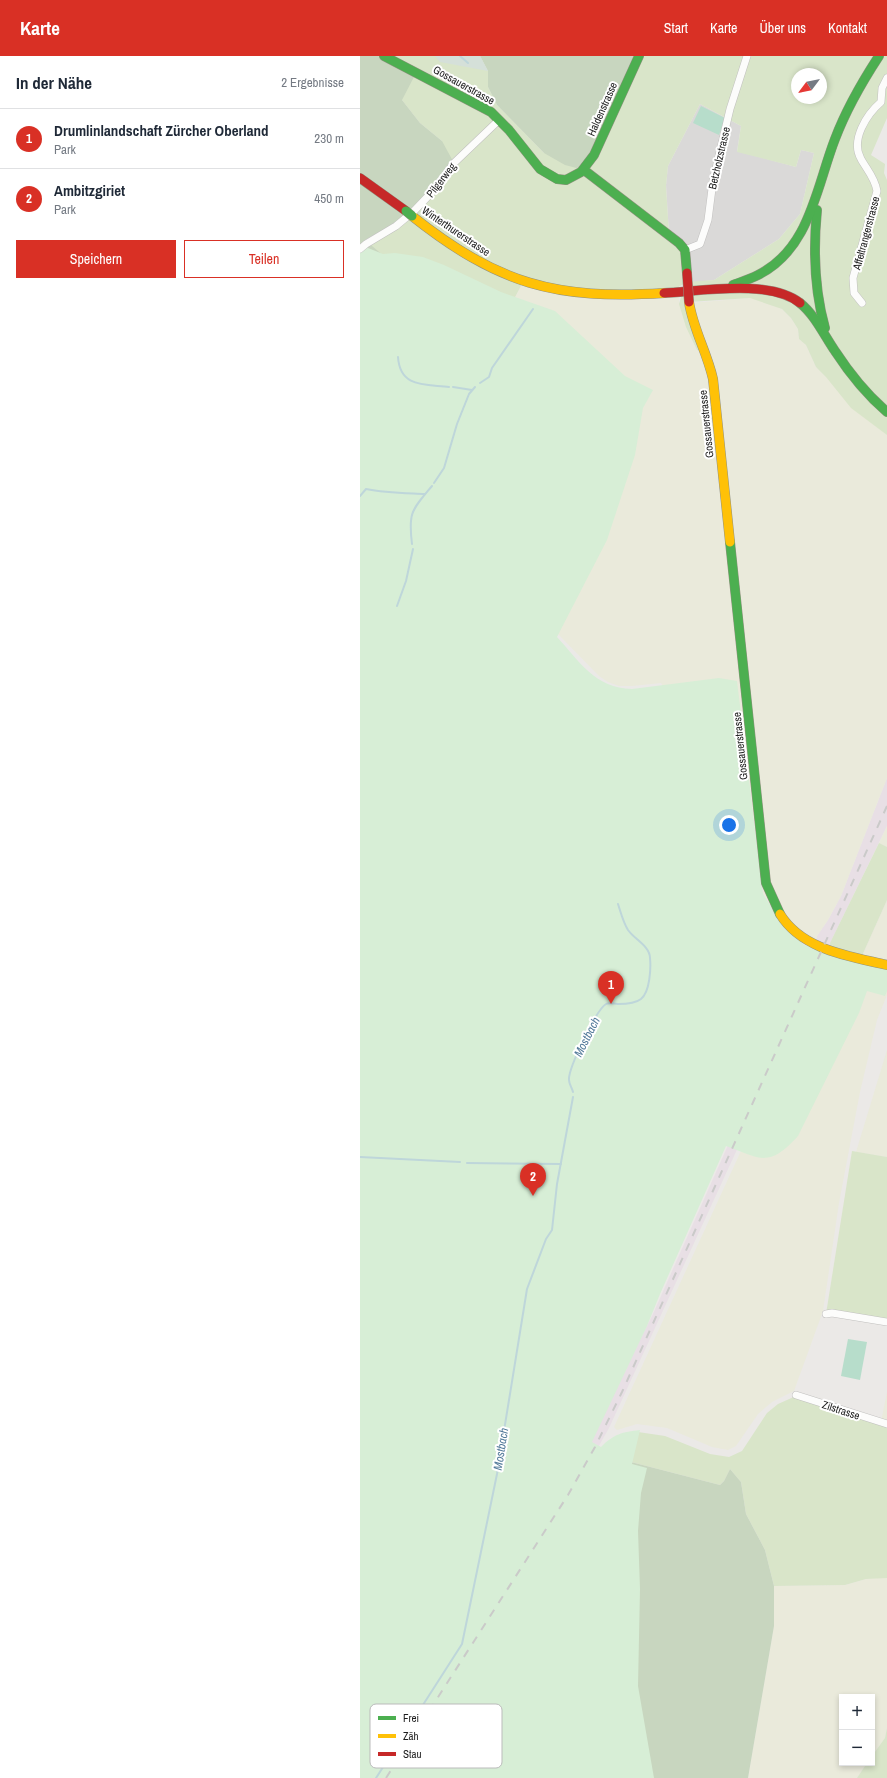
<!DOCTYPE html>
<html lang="de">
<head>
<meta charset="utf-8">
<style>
  :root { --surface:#fff; --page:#f2f2f3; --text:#1f2937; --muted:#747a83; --line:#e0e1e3; --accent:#d93025 }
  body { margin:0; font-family:"Archivo Narrow",sans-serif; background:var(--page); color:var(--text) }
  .controls { position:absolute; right:12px; bottom:12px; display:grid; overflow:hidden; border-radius:0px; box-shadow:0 2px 6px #0003 }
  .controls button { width:36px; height:36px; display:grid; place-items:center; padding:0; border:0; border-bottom:1px solid var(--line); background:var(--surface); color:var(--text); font:20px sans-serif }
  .compass { position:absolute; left:431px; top:12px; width:36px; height:36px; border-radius:50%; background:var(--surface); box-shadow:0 2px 6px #0003; rotate:238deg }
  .you { position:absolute; left:369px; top:769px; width:14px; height:14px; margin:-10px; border:3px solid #fff; border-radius:50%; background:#1a73e8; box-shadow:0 0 0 6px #1a73e833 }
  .badge { display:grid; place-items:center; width:26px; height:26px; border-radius:50%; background:var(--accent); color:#fff; font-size:13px; font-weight:700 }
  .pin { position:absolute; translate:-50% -33px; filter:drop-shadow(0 1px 2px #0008) }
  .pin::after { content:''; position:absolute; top:21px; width:14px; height:12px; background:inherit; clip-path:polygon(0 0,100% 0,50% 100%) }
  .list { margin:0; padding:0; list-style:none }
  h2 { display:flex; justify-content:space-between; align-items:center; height:52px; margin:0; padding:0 16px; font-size:17px }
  h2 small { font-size:13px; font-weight:400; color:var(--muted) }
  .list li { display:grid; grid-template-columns:26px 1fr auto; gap:12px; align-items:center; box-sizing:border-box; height:60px; padding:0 16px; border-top:1px solid var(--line) }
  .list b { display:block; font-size:15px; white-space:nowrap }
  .list p { margin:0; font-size:13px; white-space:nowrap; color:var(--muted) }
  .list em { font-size:13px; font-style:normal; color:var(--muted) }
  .actions { display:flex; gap:8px; padding:12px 16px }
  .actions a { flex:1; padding:9px 0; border:1px solid var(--accent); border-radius:0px; text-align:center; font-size:14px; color:var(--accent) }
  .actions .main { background:var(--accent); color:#fff }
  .map { position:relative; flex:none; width:527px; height:1722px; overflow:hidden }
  header { display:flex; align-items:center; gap:24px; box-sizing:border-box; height:56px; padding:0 20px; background:var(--accent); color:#fff }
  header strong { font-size:19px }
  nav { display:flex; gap:22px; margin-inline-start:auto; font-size:14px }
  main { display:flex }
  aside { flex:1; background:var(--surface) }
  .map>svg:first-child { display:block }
  .residential { fill:#dad9d8 }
  .industrial { fill:#e8dfe5 }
  .farmland { fill:#eaeadb }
  .grass { fill:#d9e5c9; fill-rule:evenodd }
  .forest { fill:#c8d6bf }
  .wetland { fill:#d5e0d9 }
  .park { fill:#d7eed6 }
  .pitch { fill:#b7ddcb }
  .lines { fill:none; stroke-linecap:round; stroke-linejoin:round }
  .stream { stroke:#bed6da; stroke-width:2 }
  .street-casing { stroke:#c1c0bf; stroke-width:8 }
  .fast-casing { stroke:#929281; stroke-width:10 }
  .slow-casing { stroke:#929281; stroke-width:10 }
  .jam-casing { stroke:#929281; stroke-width:10 }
  .street { stroke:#fcfcfb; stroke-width:7 }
  .fast { stroke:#4caf50; stroke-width:9 }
  .slow { stroke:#ffc107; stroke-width:9 }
  .jam { stroke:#c62828; stroke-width:9 }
  .rail { stroke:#cacac9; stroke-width:2; stroke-dasharray:8 8; stroke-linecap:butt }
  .fast-bridge-casing { stroke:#929281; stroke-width:10; stroke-linecap:butt }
  .jam-bridge-casing { stroke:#929281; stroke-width:10; stroke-linecap:butt }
  .fast-bridge { stroke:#4caf50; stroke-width:9 }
  .jam-bridge { stroke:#c62828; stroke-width:9 }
  .labels { text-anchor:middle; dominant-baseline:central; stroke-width:4; stroke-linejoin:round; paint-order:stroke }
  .street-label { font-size:11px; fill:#1d1d1d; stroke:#fff }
  .water-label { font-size:12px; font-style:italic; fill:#537a9a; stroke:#fff }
  .key { fill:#fff; stroke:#bbb; stroke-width:1 }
  .key-label { font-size:11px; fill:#1d1d1d }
</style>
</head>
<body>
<header>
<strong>Karte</strong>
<nav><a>Start</a><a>Karte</a><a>Über uns</a><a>Kontakt</a></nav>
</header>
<main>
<aside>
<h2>In der Nähe<small>2 Ergebnisse</small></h2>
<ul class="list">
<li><span class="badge">1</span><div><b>Drumlinlandschaft Zürcher Oberland</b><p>Park</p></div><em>230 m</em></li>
<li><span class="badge">2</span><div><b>Ambitzgiriet</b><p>Park</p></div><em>450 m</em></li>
</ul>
<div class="actions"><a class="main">Speichern</a><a>Teilen</a></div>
</aside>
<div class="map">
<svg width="527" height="1722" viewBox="0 0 527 1722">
  <rect width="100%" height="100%" fill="#ebe9e7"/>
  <!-- residential -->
  <path class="residential" d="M 340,48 L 381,70 L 377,95 L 436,111 L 441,94 L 454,97 L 440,158 L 419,183 L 354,224 L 326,227 L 309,178 L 306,129 L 308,110 Z"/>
  <!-- industrial -->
  <path class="industrial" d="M 527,722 L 527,770 L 470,887 L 471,895 L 403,1037 L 249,1372 L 195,1468 L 17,1722 L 222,1399 L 293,1258 L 457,889 L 457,880 L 468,864 L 481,840 Z"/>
  <!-- farmland -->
  <g class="farmland">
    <path d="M 163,226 L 319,240 L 319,248 L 390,242 L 406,246 L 422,253 L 431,262 L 438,273 L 439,283 L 446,289 L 456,311 L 527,379 L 527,722 L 481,840 L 468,864 L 457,880 L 457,889 L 445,888 L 426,871 L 403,838 L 395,778 L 301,627 L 272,630 L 259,630 L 248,626 L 239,620 L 196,576 L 153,245 Z"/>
    <path d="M 527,770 L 527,791 L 519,787 Z"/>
    <path d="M 527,844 L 527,909 L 501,902 Z"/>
    <path d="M 505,906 L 527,913 L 527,939 L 517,964 L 500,1036 L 479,1147 L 463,1255 L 434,1335 L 412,1346 L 398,1358 L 376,1390 L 368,1394 L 352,1391 L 307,1372 L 277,1368 L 257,1374 L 254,1371 L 380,1097 Z"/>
    <path d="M 527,994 L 527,1101 L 496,1096 Z"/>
    <path d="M 527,1336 L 527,1368 L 521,1366 Z"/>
    <path d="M 518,1522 L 527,1522 L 527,1672 L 525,1682 L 512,1700 L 512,1641 L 482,1641 L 482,1707 L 507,1707 L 497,1722 L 388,1722 L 414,1570 L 414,1530 L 485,1529 L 506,1523 Z"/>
  </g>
  <!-- grass -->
  <g class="grass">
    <path d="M 24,0 L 120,0 L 128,15 L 128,31 L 137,49 L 184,97 L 279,0 L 527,0 L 527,62 L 511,99 L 525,108 L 524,117 L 527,124 L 527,379 L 491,352 L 466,321 L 456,311 L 446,289 L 439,283 L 438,273 L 431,262 L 422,253 L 390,242 L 329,246 L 346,296 L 337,294 L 326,271 L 319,248 L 325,227 L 317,232 L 267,240 L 163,226 L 153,245 L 25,201 L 4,185 L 46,162 L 82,85 L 60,67 L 42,44 ZM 437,18 L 461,18 L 461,42 L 437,42 ZM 340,48 L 381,70 L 377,96 L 436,111 L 441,94 L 454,97 L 440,158 L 419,183 L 354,224 L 326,226 L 319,187 L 309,178 L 306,130 L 308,110 Z"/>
    <path d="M 519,787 L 527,791 L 527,844 L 501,902 L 471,895 L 470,887 Z"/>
    <path d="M 492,1095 L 527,1101 L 527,1266 L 466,1258 Z"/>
    <path d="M 436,1340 L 527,1371 L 527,1522 L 506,1523 L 485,1529 L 414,1530 L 405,1494 L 386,1458 L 381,1426 L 370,1413 L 364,1425 L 360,1429 L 271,1406 L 278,1376 L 305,1380 L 350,1398 L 369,1401 L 382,1395 L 407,1357 L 418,1348 Z"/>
    <path d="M 527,1672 L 527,1722 L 497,1722 L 507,1707 L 512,1707 L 512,1700 L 525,1682 Z"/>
  </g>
  <!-- forest -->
  <g class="forest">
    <path d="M 0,0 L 24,0 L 56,17 L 42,44 L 60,67 L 82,85 L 94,107 L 46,161 L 5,184 L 25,201 L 0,245 Z"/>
    <path d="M 120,0 L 279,0 L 224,114 L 205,109 L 184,97 L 137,49 L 128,31 L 128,15 Z"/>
    <path d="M 271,1406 L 360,1429 L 364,1425 L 370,1413 L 381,1426 L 386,1458 L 405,1494 L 414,1530 L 414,1570 L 388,1722 L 279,1722 Z"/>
  </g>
  <!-- wetland -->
  <path class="wetland" d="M 75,0 L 120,0 L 128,15 L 80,6 Z"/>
  <!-- park -->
  <path class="park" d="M 4,192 L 8,192 L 23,198 L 35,197 L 63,201 L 84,209 L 141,236 L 195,255 L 265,320 L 293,334 L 283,352 L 275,399 L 247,484 L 197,581 C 220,606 235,632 272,633 L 359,622 L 377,625 L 403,838 L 425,871 L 444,889 L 527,914 L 527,935 L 525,940 L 507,935 L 499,957 L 438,1080 C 409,1112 401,1103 366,1090 L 300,1238 L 287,1270 L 232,1386 L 241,1391 C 254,1378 262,1376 280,1374 L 272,1408 L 287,1412 L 281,1437 L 278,1475 L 280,1533 L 278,1630 L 294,1722 L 0,1722 L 0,196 Z"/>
  <!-- pitch -->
  <g class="pitch">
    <path d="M 341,50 L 365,62 L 359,79 L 333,67 Z"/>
    <path d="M 488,1283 L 507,1286 L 500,1324 L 481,1320 Z"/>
  </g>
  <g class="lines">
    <!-- stream -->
    <g class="stream">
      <path d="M 100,0 L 108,7"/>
      <path d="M 38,301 C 40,332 65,328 89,331"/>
      <path d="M 120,327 L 129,321 L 132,312 L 173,253"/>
      <path d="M 93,331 L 112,334"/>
      <path d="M 74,427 L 84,412 L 97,368 L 109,338 L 115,331"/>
      <path d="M 0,440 L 6,433 C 26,437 45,437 65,438"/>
      <path d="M 52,488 C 48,456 52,454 72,430"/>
      <path d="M 37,550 L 46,525 L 53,493"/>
      <path d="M 213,1036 C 212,1032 209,1028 209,1024 C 208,1013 236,954 246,948 C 249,946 254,948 258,948 C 264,948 276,947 281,943 C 290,936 291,912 290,902 C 290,890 274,883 268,874 C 263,866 261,857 258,848"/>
      <path d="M 0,1101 L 100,1106"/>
      <path d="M 107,1107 L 201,1108"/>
      <path d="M 52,1666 L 102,1588 L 137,1418 L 167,1233 L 186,1183 L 192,1174 L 197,1128 L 213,1041"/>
      <path d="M 16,1722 L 45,1677"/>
    </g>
    <!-- street casing -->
    <g class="street-casing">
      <g id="street">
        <path d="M 0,193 L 6,188 L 36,170 L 54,155 L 74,134 L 94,107 L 139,64"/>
        <path d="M 325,194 L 340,188 L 348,164 L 353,125 L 370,53 L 387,0"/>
        <path d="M 502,247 L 494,237 L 493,222 L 517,135 C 515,122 507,114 501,103 C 490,84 507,58 521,46 L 522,32 L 527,22"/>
        <path d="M 466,1258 L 472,1257 L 527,1266"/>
        <path d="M 436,1339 L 527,1368"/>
      </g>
    </g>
    <!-- fast casing -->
    <g class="fast-casing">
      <g id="fast">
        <path d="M 24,0 L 131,56 L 149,74 L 180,113 L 197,123 L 206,124 L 221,116 L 234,99 L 279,0"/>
        <path d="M 224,114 L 319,187 L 325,194 L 327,217"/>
        <path d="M 457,154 C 453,195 454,233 465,272"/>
        <path d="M 373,229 C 381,226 390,223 398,219 C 450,193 456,132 475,83 C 486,54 502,26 519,0"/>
        <path d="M 440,247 C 455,259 464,279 475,295 C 490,318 506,338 527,356"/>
        <path d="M 370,486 L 406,827 L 420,858"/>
      </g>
    </g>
    <!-- slow casing -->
    <g class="slow-casing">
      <g id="slow">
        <path d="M 52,160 C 138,228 195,244 304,237"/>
        <path d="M 329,246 C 333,273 347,296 353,323 L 370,486"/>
        <path d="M 420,858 C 442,894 489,900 527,909"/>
      </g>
    </g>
    <!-- jam casing -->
    <g class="jam-casing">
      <g id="jam">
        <path d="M 0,122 L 46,155"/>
        <path d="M 304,237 C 342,235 410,223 440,247"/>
      </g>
    </g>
    <!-- street -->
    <use href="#street" class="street"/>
    <!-- fast -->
    <use href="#fast" class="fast"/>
    <!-- slow -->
    <use href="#slow" class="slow"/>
    <!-- jam -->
    <use href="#jam" class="jam"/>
    <!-- rail -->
    <path class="rail" d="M 26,1722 L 208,1439 L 235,1391 L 262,1336 L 527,750"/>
    <!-- fast-bridge casing -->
    <g class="fast-bridge-casing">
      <path id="fast-bridge" d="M 46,155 L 52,160"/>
    </g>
    <!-- jam-bridge casing -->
    <g class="jam-bridge-casing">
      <path id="jam-bridge" d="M 327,217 L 329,246"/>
    </g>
    <!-- fast-bridge -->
    <use href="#fast-bridge" class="fast-bridge"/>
    <!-- jam-bridge -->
    <use href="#jam-bridge" class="jam-bridge"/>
  </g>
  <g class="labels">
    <!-- street labels -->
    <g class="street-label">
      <text transform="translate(104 29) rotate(29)">Gossauerstrasse</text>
      <text transform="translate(242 53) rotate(-66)">Haldenstrasse</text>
      <text transform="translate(359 102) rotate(-77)">Betzholzstrasse</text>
      <text transform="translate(81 124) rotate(-52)">Pilgerweg</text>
      <text transform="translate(96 175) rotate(34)">Winterthurerstrasse</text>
      <text transform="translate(506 177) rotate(-75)">Affeltrangerstrasse</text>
      <text transform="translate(346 368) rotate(-96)">Gossauerstrasse</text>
      <text transform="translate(380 690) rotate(-96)">Gossauerstrasse</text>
      <text transform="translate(481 1354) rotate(18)">Zilstrasse</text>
    </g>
    <!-- water labels -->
    <g class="water-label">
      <text transform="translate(227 981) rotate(-63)">Mostbach</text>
      <text transform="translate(141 1393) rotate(-81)">Mostbach</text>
    </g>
  </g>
  <!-- legend -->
  <rect x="10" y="1648" width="132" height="64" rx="6" class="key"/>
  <rect x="18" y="1660" width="18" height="4" fill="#4caf50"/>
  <rect x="18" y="1678" width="18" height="4" fill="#ffc107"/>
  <rect x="18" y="1696" width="18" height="4" fill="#c62828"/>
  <g class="key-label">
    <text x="43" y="1666">Frei</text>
    <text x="43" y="1684">Zäh</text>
    <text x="43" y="1702">Stau</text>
  </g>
</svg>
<div class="controls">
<button>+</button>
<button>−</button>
</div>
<svg class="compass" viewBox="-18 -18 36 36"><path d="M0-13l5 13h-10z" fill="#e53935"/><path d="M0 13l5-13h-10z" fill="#747a83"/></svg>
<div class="you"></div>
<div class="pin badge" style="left:251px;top:948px">1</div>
<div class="pin badge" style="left:173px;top:1140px">2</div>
</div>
</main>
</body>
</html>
